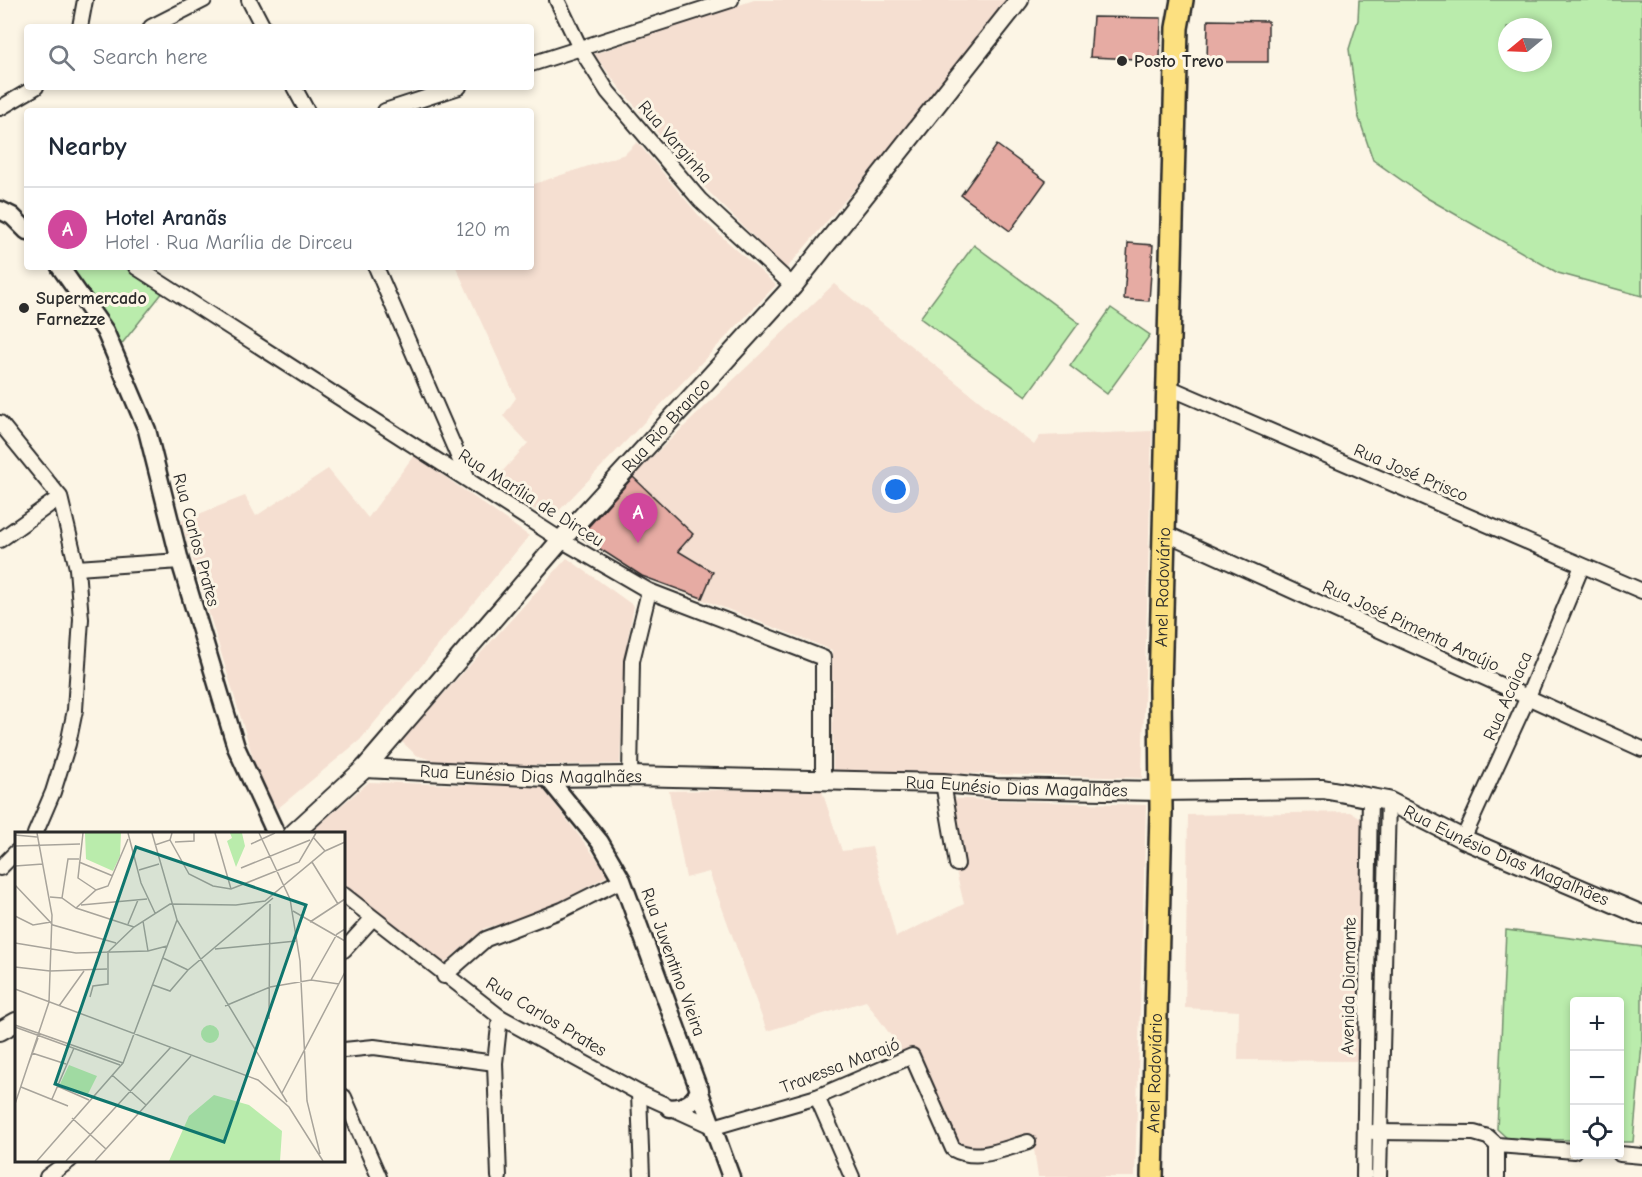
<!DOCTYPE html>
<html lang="en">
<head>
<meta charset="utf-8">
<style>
  :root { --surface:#fff; --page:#f6f6f7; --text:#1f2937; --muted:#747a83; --line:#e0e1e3; --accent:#2b2b2b }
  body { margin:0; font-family:"Comic Neue",sans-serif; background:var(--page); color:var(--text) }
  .controls { position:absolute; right:18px; bottom:18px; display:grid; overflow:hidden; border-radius:6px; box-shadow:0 3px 9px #0003 }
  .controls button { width:54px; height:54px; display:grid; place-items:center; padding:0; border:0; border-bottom:2px solid var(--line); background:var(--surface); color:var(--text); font:30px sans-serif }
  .compass { position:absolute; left:1498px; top:18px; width:54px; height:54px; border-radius:50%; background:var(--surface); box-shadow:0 3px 9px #0003; rotate:251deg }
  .you { position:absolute; left:896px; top:490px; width:21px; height:21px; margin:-15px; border:4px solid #fff; border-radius:50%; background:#1a73e8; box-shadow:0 0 0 9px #1a73e833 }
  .badge { display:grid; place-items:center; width:39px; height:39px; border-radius:50%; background:var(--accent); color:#fff; font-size:20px; font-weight:700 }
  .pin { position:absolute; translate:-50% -50px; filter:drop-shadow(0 2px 3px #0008) }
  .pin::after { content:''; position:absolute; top:32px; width:21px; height:18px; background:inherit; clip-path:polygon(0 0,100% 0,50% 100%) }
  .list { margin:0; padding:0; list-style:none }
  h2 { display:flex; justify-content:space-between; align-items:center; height:78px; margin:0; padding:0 24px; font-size:26px }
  h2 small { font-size:20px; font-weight:400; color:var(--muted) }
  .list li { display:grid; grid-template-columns:39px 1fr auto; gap:18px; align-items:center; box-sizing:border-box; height:84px; padding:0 24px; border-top:2px solid var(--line) }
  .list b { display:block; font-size:22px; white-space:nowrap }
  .list p { margin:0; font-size:20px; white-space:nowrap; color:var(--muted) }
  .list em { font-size:20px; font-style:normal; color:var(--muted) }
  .icon { flex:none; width:33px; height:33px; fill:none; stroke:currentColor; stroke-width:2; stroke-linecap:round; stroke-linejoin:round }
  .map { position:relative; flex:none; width:1642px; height:1177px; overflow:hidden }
  .search { position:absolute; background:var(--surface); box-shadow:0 3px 9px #0003; left:24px; top:24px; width:510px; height:66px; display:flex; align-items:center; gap:15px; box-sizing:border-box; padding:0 21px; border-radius:6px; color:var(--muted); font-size:22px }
  .panel { position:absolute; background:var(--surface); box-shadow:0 3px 9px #0003; left:24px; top:108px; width:510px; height:162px; border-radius:6px }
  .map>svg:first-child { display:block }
  .built { fill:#f5dfd1 }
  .green { fill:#baecac; stroke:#728c6c; stroke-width:1.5; fill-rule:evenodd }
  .building { fill:#e6aba3; stroke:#2b2b2b; stroke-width:1.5 }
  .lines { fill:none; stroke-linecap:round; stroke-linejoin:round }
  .minor-casing { stroke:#2b2b2b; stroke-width:18 }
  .tertiary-casing { stroke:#2b2b2b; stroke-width:21 }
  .secondary-casing { stroke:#2b2b2b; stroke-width:22 }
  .primary-casing { stroke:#2b2b2b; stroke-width:26 }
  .minor { stroke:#fcf5e5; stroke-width:14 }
  .tertiary { stroke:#fcf5e5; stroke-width:16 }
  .secondary { stroke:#fcf5e5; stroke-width:18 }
  .primary { stroke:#fce080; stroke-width:21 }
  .poi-dot { fill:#2b2b2b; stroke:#fcf5e5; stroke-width:2 }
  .labels { text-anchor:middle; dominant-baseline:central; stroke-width:6; stroke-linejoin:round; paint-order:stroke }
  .poi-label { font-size:18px; font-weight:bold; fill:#2b2b2b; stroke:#fcf5e5; text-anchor:start }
  .street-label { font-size:18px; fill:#2b2b2b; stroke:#fcf5e5 }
  .inset-road { fill:none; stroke:#a8a49b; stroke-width:1.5 }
  .view { fill:#0f766e; fill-opacity:0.15; stroke:#0f766e; stroke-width:3 }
  .inset-edge { fill:none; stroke:#2b2b2b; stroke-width:3 }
</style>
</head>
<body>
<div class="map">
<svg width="1642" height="1177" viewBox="0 0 1642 1177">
  <rect width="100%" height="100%" fill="#fcf5e5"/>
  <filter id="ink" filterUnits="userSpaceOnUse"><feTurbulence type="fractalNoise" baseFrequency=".0167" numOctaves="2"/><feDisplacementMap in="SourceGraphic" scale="12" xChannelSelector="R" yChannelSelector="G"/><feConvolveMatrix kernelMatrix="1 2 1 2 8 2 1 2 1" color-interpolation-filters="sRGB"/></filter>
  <g filter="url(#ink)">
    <!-- built -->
    <g class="built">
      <path d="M 754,0 L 1006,0 L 914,120 L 786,269 L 702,185 L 619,87 L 594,54 Z"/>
      <path d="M 637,142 L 701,218 L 776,285 L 551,519 L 491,484 L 528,443 L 503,416 L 516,398 L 456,267 L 531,267 L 531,185 L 625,154 Z"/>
      <path d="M 834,284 L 1034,445 L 1040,436 L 1152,431 L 1142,778 L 833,770 L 832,650 L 642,576 L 579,535 L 632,476 Z"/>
      <path d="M 414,455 L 529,536 L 360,740 L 277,809 L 260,781 L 181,521 L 245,496 L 256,516 L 328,469 L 368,518 Z"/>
      <path d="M 567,558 L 634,606 L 624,660 L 620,764 L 449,766 L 416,755 L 401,741 Z"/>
      <path d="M 369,782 L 542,787 L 609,875 L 535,915 L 485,928 L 442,965 L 344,884 L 344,834 L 308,834 Z"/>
      <path d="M 769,789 L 822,791 L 842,851 L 872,847 L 896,937 L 964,904 L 938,798 L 1146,805 L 1135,1177 L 1038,1177 L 1032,1135 L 970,1151 L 956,1144 L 916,1049 L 902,1051 L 866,1001 L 767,1031 L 709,872 L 686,878 L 669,791 Z"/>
      <path d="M 1350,812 L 1363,820 L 1357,1061 L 1238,1060 L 1239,1011 L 1185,1008 L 1188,815 Z"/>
    </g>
    <!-- green -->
    <g class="green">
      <path d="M 1359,0 L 1642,0 L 1642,296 L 1558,273 L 1427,198 L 1373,160 L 1358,115 L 1349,49 L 1358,20 ZM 1507,27 L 1543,27 L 1543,63 L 1507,63 Z"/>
      <path d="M 974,245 L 1079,323 L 1026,396 L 920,318 Z"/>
      <path d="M 69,267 L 124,267 L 164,291 L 120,346 Z"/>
      <path d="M 1111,308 L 1150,335 L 1107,394 L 1070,366 Z"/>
      <path d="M 1506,930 L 1642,947 L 1642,1044 L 1633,1142 L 1620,1142 L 1620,1002 L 1574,1002 L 1574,1140 L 1508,1139 L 1497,1129 Z"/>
    </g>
    <!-- building -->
    <g class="building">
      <path d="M 1093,17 L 1161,18 L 1160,60 L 1090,57 Z"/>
      <path d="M 1208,20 L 1268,21 L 1268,62 L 1207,62 Z"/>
      <path d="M 997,145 L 1046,181 L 1010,231 L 961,195 Z"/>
      <path d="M 1128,243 L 1153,245 L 1149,301 L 1124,299 Z"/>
      <path d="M 633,477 L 693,534 L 678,551 L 713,572 L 702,598 L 642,576 L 580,536 Z"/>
    </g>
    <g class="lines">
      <!-- minor casing -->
      <g class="minor-casing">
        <g id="minor">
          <path d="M 249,0 L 263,27"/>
          <path d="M 557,0 L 580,48 L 608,92 L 700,200 L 793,286"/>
          <path d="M 80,27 L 85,0"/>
          <path d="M 151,27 L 204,0"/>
          <path d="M 531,64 L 731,0"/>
          <path d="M 294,87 L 307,111"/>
          <path d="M 0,108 L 36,87"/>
          <path d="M 385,111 L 459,87"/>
          <path d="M 136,267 L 561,540 L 649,591 L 823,658 L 823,780"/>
          <path d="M 376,267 L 468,479"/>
          <path d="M 1168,387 L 1642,591"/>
          <path d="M 0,423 L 60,497 L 77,568 L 81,619 L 75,710 L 68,744 L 53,792 L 35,834"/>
          <path d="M 1165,533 L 1642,749"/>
          <path d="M 0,540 L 60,497"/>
          <path d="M 77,568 L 180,561"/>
          <path d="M 630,776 L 632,661 L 649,591"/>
          <path d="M 943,783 L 957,864"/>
          <path d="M 1463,839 L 1527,699 L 1582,566"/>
          <path d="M 0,868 L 16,852"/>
          <path d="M 344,895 L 500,1017 L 639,1093 L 714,1127 L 817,1097 L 912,1056 L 953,1149 C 977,1162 1003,1149 1028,1142"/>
          <path d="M 344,950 L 372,919"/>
          <path d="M 444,976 L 486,939 L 562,910 L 622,880"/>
          <path d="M 344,1050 L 374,1047 L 495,1063"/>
          <path d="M 639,1093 L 642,1177"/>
          <path d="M 344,1097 L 379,1177"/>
          <path d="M 817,1097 L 852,1177"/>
          <path d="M 1373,1132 L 1474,1133 L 1488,1137 L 1497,1145 L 1574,1151"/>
          <path d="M 1497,1145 L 1497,1177"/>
          <path d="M 1620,1154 L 1642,1156"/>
          <path d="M 47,1177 L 70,1160"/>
          <path d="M 499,1177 L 495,1063 L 500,1017"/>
          <path d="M 1364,1177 L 1370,796"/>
          <path d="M 1379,1177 L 1388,801"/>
        </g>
      </g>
      <!-- tertiary casing -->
      <g class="tertiary-casing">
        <g id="tertiary">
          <path d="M 0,210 L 12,216 L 27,231"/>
          <path d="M 60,267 L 105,331 L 147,430 L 180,561 L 236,747 L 276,834"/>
          <path d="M 547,777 L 600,842 L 622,880 L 731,1177"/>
          <path d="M 670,1108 C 686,1107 693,1103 700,1089"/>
        </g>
      </g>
      <!-- secondary casing -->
      <g class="secondary-casing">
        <g id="secondary">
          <path id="s1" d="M 365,768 L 547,777 L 630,776 L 943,783 L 996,788 L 1160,791 L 1323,789 L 1388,801 L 1463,839 L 1642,915"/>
          <path id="s2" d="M 293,834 L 365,768 L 561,540 L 793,286 L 1019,0"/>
          <path d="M 0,1031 L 16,1022"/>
        </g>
      </g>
      <!-- primary casing -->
      <g class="primary-casing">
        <g id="primary">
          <path id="s3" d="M 1152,1177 L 1161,810 L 1160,688 L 1177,28 L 1182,0"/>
        </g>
      </g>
      <!-- minor -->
      <use href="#minor" class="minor"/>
      <!-- tertiary -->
      <use href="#tertiary" class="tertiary"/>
      <!-- secondary -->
      <use href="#secondary" class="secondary"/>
      <!-- primary -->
      <use href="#primary" class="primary"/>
    </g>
  </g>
  <!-- markers -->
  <g class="poi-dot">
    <circle cx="1122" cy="61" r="6"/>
    <circle cx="24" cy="308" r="6"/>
  </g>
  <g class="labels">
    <!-- poi labels -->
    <g class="poi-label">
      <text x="1134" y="61">Posto Trevo</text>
      <text x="36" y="298">Supermercado<tspan x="36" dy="21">Farnezze</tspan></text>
    </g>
    <!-- street labels -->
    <g class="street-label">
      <text transform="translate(675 142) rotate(49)">Rua Varginha</text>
      <text stroke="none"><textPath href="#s2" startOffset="554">Rua Rio Branco</textPath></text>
      <text transform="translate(1411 473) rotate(23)">Rua José Prisco</text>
      <text transform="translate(531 498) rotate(32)">Rua Marília de Dirceu</text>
      <text transform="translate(196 540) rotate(75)">Rua Carlos Prates</text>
      <text stroke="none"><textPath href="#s3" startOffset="590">Anel Rodoviário</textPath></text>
      <text transform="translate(1411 626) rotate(25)">Rua José Pimenta Araújo</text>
      <text transform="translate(1508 696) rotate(-66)">Rua Acaiaca</text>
      <text stroke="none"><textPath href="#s1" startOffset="166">Rua Eunésio Dias Magalhães</textPath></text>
      <text stroke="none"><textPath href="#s1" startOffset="652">Rua Eunésio Dias Magalhães</textPath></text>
      <text stroke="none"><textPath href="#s1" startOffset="1155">Rua Eunésio Dias Magalhães</textPath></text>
      <text transform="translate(673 962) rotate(70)">Rua Juventino Vieira</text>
      <text transform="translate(1349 986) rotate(-89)">Avenida Diamante</text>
      <text transform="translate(546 1017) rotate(31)">Rua Carlos Prates</text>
      <text transform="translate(840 1066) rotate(-21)">Travessa Marajó</text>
      <text stroke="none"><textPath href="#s3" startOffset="104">Anel Rodoviário</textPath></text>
    </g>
  </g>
  <!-- overview -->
  <g transform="translate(15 832)">
    <rect width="330" height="330" fill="#fcf5e5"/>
    <path d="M 70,1 L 106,1 L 105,24 L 98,39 L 71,27 ZM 215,1 L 227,1 L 230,14 L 221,35 L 212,9 L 217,6 ZM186 202a9 9 0 1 1 18 0a9 9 0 1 1-18 0ZM 54,233 L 82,244 L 72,264 L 45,252 ZM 199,263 L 234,273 L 267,299 L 265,329 L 154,329 L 174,284 Z" fill="#baecac"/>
    <path class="inset-road" d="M 68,1 L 63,46 L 81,58M 113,1 L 126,51 L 140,81M 137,1 L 162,88 L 272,270M 200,1 L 216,57M 244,1 L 275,67 L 285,129 L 292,269 L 305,322M 0,3 L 22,5M 298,5 L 310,19M 155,8 L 174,42 L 198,54 L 216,57 L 284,30 L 301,1M 160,10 L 179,9 L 179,1M 236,12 L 260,1M 140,13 L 155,8 L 157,1M 0,14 L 65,12M 64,30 L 98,44M 297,30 L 323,72M 0,34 L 28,32M 226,36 L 295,8M 124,38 L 144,32M 0,53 L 38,93 L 101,111M 35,65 L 47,66 L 61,76 L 119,95M 47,66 L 53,27 L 64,27M 66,73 L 132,67M 61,76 L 81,58 L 93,54 L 113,7M 278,79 L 330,109M 0,84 L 18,93 L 36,90M 128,89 L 133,119M 295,90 L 330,67M 113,92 L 123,68M 0,111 L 61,121 L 133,119 L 152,114M 200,117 L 281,109M 148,126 L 173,138M 0,135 L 35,139 L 92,137M 296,148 L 322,102 L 330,97M 138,153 L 155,159 L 173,138 L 258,66M 0,157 L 243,248 L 274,275 L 308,329M 75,165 L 78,154 L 93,152 L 93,120 L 119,95 L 155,72 L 221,73 L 250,69 L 310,19 L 330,10M 44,174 L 69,139M 210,174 L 255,155 L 296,148 L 324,152M 254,187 L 255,72M 0,193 L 108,231M 0,195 L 105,233M 17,221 L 51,232M 13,233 L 23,206M 97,243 L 131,273M 42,254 L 74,268M 6,255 L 53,274M 267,261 L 330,140M 37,267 L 59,216M 0,272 L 34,170 L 37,83 L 22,1M 57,286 L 91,317M 22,329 L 108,231 L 162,88M 51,329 L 156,215M 80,329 L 176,224"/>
    <path class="view" d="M 121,15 L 291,73 L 209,310 L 40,252 Z"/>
    <rect width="330" height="330" class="inset-edge"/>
  </g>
</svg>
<div class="controls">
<button>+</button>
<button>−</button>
<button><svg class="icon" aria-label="locate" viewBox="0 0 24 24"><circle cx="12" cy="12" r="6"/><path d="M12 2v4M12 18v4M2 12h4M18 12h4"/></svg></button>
</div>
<svg class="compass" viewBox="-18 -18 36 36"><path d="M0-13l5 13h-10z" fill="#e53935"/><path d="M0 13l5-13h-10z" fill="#747a83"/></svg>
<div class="you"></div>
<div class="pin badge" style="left:638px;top:543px;background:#d1479c">A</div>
<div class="search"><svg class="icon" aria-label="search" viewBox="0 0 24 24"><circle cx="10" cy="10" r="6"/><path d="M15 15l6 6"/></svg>Search here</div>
<section class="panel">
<h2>Nearby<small></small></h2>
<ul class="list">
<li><span class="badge" style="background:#d1479c">A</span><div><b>Hotel Aranãs</b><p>Hotel · Rua Marília de Dirceu</p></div><em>120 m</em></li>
</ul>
</section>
</div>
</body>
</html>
